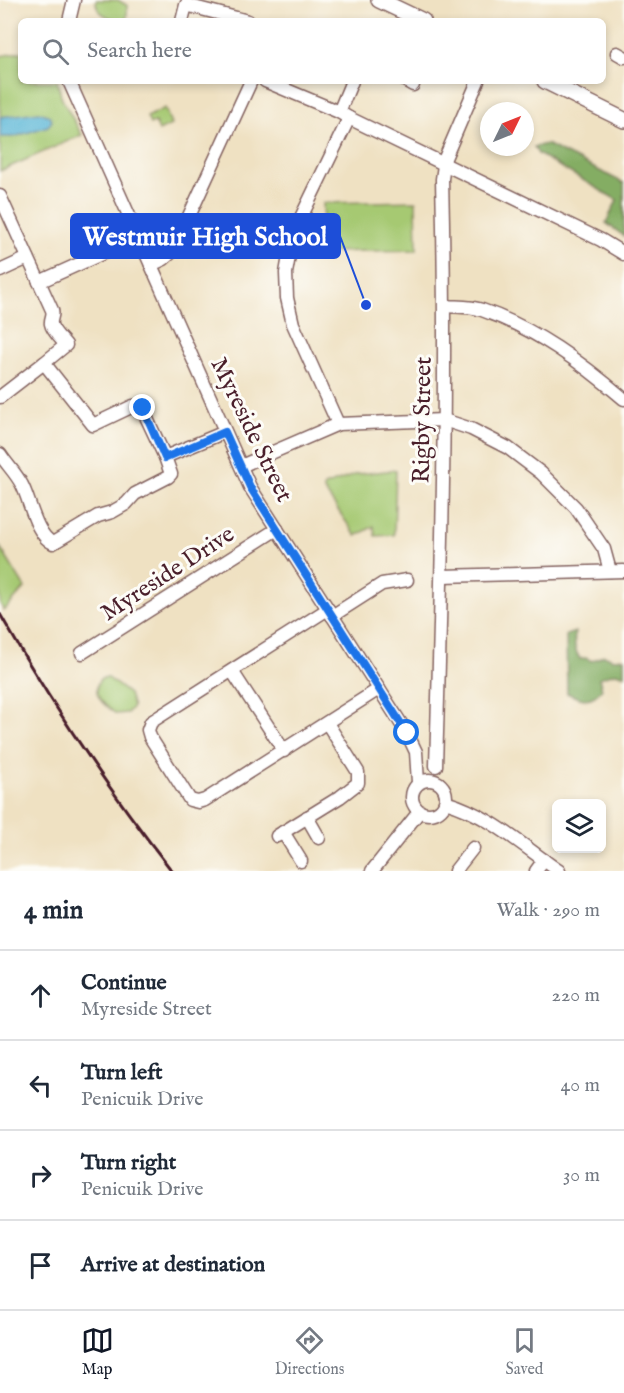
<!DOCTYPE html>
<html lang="en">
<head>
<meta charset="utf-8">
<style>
  :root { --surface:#fff; --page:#f6f6f7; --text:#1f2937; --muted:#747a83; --line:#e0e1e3; --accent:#111827 }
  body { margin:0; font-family:"IM FELL English",serif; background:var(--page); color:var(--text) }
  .controls { position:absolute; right:18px; bottom:18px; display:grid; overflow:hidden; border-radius:9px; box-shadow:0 3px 9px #0003 }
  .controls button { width:54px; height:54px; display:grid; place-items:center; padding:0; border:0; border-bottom:2px solid var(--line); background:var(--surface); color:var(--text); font:30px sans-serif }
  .compass { position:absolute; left:480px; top:102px; width:54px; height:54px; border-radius:50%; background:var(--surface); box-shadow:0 3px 9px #0003; rotate:47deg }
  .stop { position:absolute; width:18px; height:18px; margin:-14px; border:4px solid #1a73e8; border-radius:50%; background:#fff }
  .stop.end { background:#1a73e8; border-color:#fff; box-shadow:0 2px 6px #0008 }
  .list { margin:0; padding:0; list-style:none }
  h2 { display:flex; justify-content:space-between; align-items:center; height:78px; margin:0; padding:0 24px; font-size:26px }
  h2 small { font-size:20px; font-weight:400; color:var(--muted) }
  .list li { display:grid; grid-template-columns:39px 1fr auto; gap:18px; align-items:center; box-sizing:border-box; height:90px; padding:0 24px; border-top:2px solid var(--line) }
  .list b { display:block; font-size:22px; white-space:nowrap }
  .list p { margin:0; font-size:20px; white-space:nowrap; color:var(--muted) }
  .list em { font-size:20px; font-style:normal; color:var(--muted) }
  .icon { flex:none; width:33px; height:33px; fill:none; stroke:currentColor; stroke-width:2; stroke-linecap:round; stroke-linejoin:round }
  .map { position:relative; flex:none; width:624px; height:871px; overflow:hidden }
  .search { position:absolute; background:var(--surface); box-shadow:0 3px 9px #0003; left:18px; right:18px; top:18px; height:66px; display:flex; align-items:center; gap:15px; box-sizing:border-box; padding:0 21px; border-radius:9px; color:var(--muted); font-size:22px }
  .sheet { height:438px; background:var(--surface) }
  nav { display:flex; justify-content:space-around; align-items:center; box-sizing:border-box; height:84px; border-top:2px solid var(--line); background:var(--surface); font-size:16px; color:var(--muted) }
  nav a { display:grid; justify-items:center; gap:3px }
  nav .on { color:var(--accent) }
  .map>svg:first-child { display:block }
  .green { fill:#a6c972; stroke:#78744e; stroke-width:1.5 }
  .forest { fill:#84ad64; stroke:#676648; stroke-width:1.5 }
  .water { fill:#57b5d6; stroke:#506a80; stroke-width:1.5 }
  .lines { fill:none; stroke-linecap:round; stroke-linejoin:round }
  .minor-casing { stroke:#846360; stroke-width:15 }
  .tertiary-casing { stroke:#846360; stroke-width:18 }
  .minor { stroke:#fff; stroke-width:12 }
  .tertiary { stroke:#fff; stroke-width:15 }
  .rail { stroke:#4a1f2b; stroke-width:3 }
  .route { stroke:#1a73e8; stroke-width:8 }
  .labels { text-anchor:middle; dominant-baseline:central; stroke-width:6; stroke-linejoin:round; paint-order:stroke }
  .street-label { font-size:24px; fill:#4a1f2b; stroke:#fdfcf7 }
  .leader { fill:none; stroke:#1d4ed8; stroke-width:2 }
  .callout-dot { fill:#1d4ed8; stroke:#fdfcf7; stroke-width:2 }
  .callout { fill:#1d4ed8; stroke:#1d4ed8; stroke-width:2 }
  .callout-label { font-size:26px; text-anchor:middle; font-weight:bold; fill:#fff }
</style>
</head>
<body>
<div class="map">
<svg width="624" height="871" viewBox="0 0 624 871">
  <rect width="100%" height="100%" fill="#fdfcf7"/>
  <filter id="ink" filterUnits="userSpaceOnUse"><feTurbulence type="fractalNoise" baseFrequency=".0167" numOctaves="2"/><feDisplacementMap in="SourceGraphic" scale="12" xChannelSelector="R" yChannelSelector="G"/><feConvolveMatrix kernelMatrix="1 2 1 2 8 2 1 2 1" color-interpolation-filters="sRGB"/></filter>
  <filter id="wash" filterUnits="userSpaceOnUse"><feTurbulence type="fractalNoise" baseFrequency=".008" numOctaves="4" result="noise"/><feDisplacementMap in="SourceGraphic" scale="24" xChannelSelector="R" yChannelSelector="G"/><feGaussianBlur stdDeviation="1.35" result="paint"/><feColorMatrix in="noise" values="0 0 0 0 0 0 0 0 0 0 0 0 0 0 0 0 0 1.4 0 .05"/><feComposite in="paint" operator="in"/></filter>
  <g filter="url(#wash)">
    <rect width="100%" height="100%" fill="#efe1c2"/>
    <!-- green -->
    <g class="green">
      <path d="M 96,0 L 118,0 L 128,6 L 126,21 C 113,20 95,15 96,0 Z"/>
      <path d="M 21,52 L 21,81 L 57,81 L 62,99 L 82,135 L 0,171 L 0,56 Z"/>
      <path d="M 165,108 L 171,125 L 159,131 L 155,122 L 150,124 L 147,117 Z"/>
      <path d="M 416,201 L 417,250 L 325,252 L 323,203 Z"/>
      <path d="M 396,470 L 394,535 L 375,536 L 374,526 L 356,536 L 324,490 L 324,486 L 357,474 Z"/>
      <path d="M 0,547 L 25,588 L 4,611 L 0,604 Z"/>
      <path d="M 107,677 L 129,694 L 133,707 L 127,713 L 116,714 C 104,705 90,694 100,679 Z"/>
    </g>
    <!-- forest -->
    <g class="forest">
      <path d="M 546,144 L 624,183 L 624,236 L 606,223 L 617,200 L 538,154 L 534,147 Z"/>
      <path d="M 575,632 C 574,642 574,650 580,659 L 586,658 L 592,661 L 604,655 L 613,659 L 624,658 L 624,675 L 615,673 L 599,678 L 602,689 C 591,703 581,700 567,693 L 566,635 Z"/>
    </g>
    <!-- water -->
    <path class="water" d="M 39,112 L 50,116 L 52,121 L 48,126 L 14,137 L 0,137 L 0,117 Z"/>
  </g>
  <g filter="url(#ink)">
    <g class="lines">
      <!-- minor casing -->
      <g class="minor-casing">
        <g id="minor">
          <path d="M 69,21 L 74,0"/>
          <path d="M 182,21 L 186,5 L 248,21"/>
          <path d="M 617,53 L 624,57"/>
          <path d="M 69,81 L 250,487 L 407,733 L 416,752 L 418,782"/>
          <path d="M 265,81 L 339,112 L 349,118 L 601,240 L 624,254"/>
          <path d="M 406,81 L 413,85"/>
          <path d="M 339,112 L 352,81"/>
          <path d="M 0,196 L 52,310 C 54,316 50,318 51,324 C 52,331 62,340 66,345 L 44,363"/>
          <path d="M 151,265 L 164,259 L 173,251 L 251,81"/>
          <path d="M 0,271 L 28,258"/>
          <path d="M 39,282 L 139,237"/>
          <path d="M 445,306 C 457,307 471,306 482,310 C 535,328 582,363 624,399"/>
          <path d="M 0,397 L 44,363 L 93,425 L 133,406 L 141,406 L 165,457 L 171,474 L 168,477 L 135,494 L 126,504 L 112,512 L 98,516 L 53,543 C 36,536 30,500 22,485 C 16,473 7,465 0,454"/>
          <path d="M 338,424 L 293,324 L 287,298 L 286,273 L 293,234 L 349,118"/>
          <path d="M 165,457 L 225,432"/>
          <path d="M 241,466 L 338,424 L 444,420 L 471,429 L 508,448 L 541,473 L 576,508 L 604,549 L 610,571"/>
          <path d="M 442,576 L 624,571"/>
          <path d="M 328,609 L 151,722 L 148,730 L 150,737 L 190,800 L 198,802 L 205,800 L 379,689"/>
          <path d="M 332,616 L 382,584 L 407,580"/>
          <path d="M 82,653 L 277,529"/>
          <path d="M 232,671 L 284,751"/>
          <path d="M 436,766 C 442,570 447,375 442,179 L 445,158 L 478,81"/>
          <circle cx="429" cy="797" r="17"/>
          <path d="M 445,802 C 488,814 523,846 559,871"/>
          <path d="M 307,817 L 319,838"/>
          <path d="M 283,832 L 301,861"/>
          <path d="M 277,836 L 340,797 L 358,783 L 358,772 L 327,723"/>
          <path d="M 372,871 L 419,812"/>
          <path d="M 455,871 L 473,848"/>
          <path d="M 536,871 L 544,860"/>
        </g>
      </g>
      <!-- tertiary casing -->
      <g class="tertiary-casing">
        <g id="tertiary">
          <path d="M 379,0 L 423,21"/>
          <path d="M 545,81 L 624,120"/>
        </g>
      </g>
      <!-- minor -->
      <use href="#minor" class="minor"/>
      <!-- tertiary -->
      <use href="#tertiary" class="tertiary"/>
      <!-- rail -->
      <path class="rail" d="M 0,614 C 51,704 108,789 172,871"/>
    </g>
  </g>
  <g class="lines" filter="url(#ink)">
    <!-- route -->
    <path class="route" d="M 143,408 L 165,458 L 225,432 L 250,487 L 407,733"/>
  </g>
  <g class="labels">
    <!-- street labels -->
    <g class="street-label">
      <text transform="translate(423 420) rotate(-89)">Rigby Street</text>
      <text transform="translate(251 430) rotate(64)">Myreside Street</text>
      <text transform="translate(168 574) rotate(-33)">Myreside Drive</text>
    </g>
  </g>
  <!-- callouts -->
  <path class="leader" d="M366 305L340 236"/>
  <circle class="callout-dot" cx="366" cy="305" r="6"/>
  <rect class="callout" x="71" y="214" width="269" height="44" rx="6"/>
  <g class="callout-label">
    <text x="205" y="245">Westmuir High School</text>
  </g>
</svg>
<div class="controls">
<button><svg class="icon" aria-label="layers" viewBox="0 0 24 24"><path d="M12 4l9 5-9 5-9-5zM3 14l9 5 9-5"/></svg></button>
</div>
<svg class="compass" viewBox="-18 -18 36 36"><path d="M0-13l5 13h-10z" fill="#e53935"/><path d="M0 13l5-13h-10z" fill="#747a83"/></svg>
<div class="stop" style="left:407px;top:733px"></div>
<div class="stop end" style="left:143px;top:408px"></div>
<div class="search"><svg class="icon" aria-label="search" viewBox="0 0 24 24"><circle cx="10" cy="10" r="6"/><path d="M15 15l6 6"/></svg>Search here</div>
</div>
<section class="sheet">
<h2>4 min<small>Walk · 290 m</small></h2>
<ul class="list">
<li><svg class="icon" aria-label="ahead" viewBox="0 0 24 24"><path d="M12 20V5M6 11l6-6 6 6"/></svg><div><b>Continue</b><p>Myreside Street</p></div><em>220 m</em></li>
<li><svg class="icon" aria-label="left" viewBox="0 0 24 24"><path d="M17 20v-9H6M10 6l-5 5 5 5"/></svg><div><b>Turn left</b><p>Penicuik Drive</p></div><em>40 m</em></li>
<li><svg class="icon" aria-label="right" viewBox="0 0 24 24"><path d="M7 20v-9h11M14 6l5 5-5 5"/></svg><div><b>Turn right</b><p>Penicuik Drive</p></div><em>30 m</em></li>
<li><svg class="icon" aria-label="arrive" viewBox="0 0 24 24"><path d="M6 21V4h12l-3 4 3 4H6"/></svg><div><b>Arrive at destination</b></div></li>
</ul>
</section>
<nav>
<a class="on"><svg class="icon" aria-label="map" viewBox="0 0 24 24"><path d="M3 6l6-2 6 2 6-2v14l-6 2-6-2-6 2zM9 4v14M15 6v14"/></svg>Map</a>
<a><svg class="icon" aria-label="directions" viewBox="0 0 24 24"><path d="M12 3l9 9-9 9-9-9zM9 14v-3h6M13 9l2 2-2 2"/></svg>Directions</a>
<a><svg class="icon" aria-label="saved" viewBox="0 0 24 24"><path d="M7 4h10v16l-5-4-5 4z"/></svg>Saved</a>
</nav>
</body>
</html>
